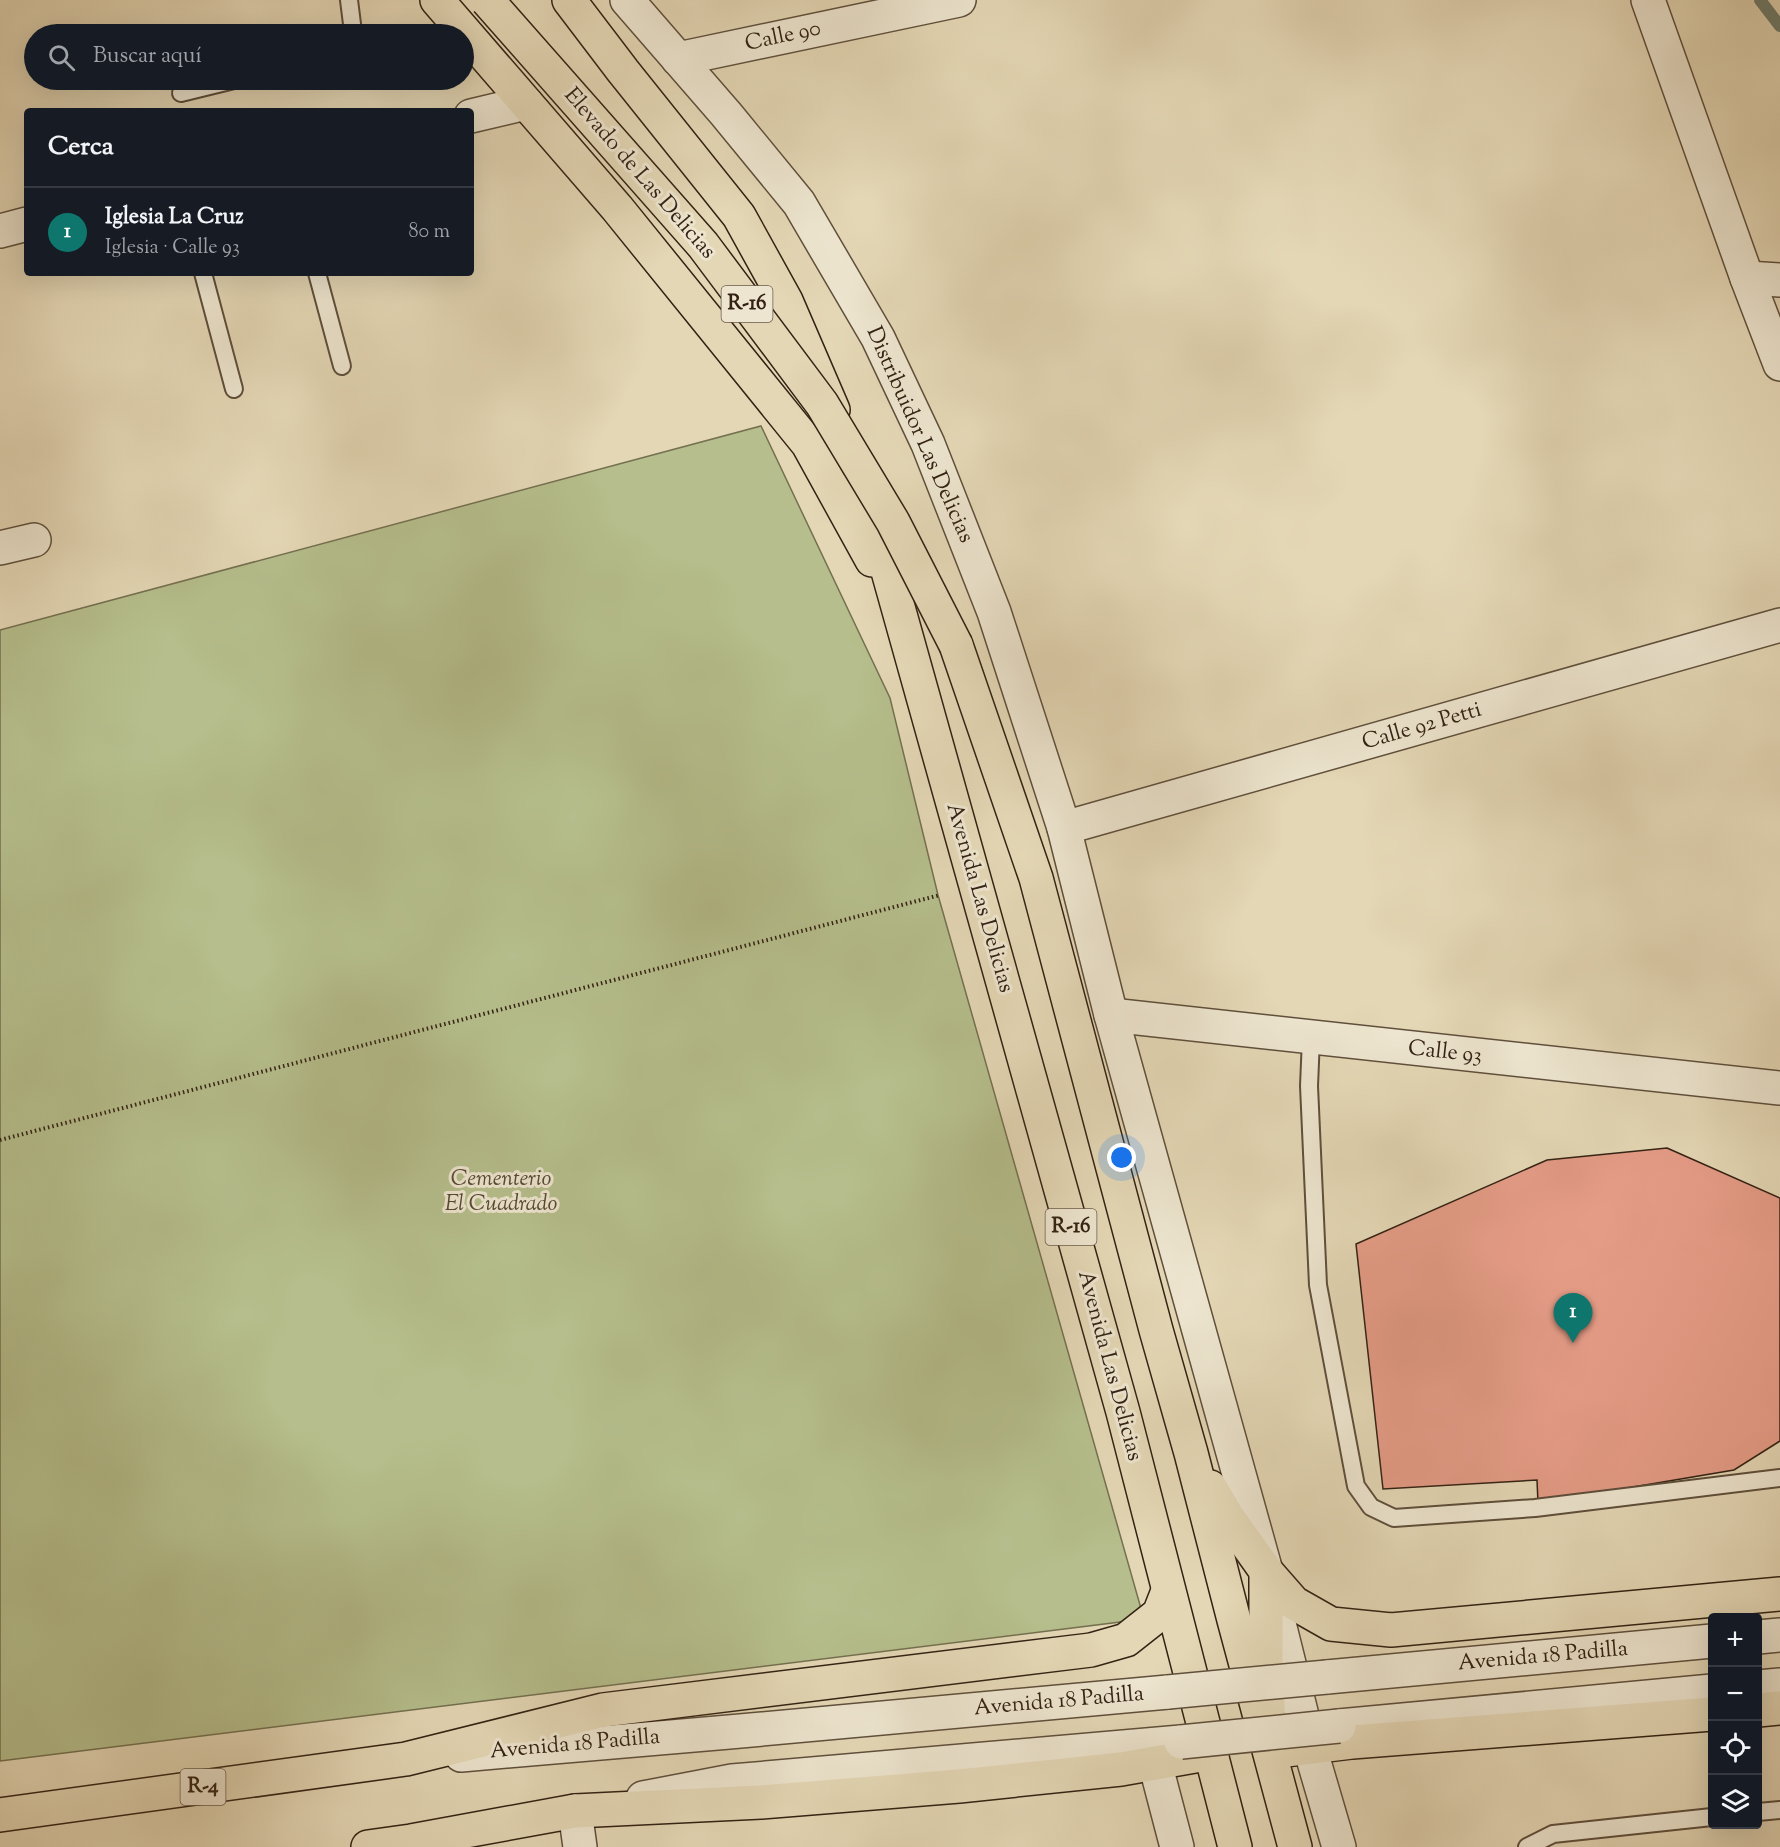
<!DOCTYPE html>
<html lang="es">
<head>
<meta charset="utf-8">
<style>
  :root { --surface:#171b24; --page:#242831; --text:#f1f3f6; --muted:#9ea1a6; --line:#363941; --accent:#0f766e }
  body { margin:0; font-family:"Sorts Mill Goudy",serif; background:var(--page); color:var(--text) }
  .controls { position:absolute; right:18px; bottom:18px; display:grid; overflow:hidden; border-radius:6px; box-shadow:0 6px 24px #0002 }
  .controls button { width:54px; height:54px; display:grid; place-items:center; padding:0; border:0; border-bottom:2px solid var(--line); background:var(--surface); color:var(--text); font:30px sans-serif }
  .you { position:absolute; left:1122px; top:1158px; width:21px; height:21px; margin:-15px; border:4px solid #fff; border-radius:50%; background:#1a73e8; box-shadow:0 0 0 9px #1a73e833 }
  .badge { display:grid; place-items:center; width:39px; height:39px; border-radius:50%; background:var(--accent); color:#fff; font-size:20px; font-weight:700 }
  .pin { position:absolute; translate:-50% -50px; filter:drop-shadow(0 2px 3px #0008) }
  .pin::after { content:''; position:absolute; top:32px; width:21px; height:18px; background:inherit; clip-path:polygon(0 0,100% 0,50% 100%) }
  .list { margin:0; padding:0; list-style:none }
  h2 { display:flex; justify-content:space-between; align-items:center; height:78px; margin:0; padding:0 24px; font-size:26px }
  h2 small { font-size:20px; font-weight:400; color:var(--muted) }
  .list li { display:grid; grid-template-columns:39px 1fr auto; gap:18px; align-items:center; box-sizing:border-box; height:90px; padding:0 24px; border-top:2px solid var(--line) }
  .list b { display:block; font-size:22px; white-space:nowrap }
  .list p { margin:0; font-size:20px; white-space:nowrap; color:var(--muted) }
  .list em { font-size:20px; font-style:normal; color:var(--muted) }
  .icon { flex:none; width:33px; height:33px; fill:none; stroke:currentColor; stroke-width:2; stroke-linecap:round; stroke-linejoin:round }
  .map { position:relative; flex:none; width:1780px; height:1847px; overflow:hidden }
  .search { position:absolute; background:var(--surface); box-shadow:0 6px 24px #0002; left:24px; top:24px; width:450px; height:66px; display:flex; align-items:center; gap:15px; box-sizing:border-box; padding:0 21px; border-radius:33px; color:var(--muted); font-size:22px }
  .panel { position:absolute; background:var(--surface); box-shadow:0 6px 24px #0002; left:24px; top:108px; width:450px; height:168px; border-radius:6px }
  .map>svg:first-child { display:block }
  .green { fill:#b5be8c; stroke:#747050; stroke-width:1.5 }
  .lines { fill:none; stroke-linecap:round; stroke-linejoin:round }
  .stream { stroke:#6e7d6f; stroke-width:12 }
  .building { fill:#e59c87; stroke:#332214; stroke-width:1.5 }
  .service-casing { stroke:#5f4f3c; stroke-width:20 }
  .minor-casing { stroke:#5f4f3c; stroke-width:36 }
  .tertiary-casing { stroke:#5f4f3c; stroke-width:36 }
  .primary-casing { stroke:#332214; stroke-width:36 }
  .path { stroke:#332214; stroke-width:4; stroke-dasharray:1.5 3; stroke-linecap:butt }
  .service { stroke:#ede5cf; stroke-width:16 }
  .minor { stroke:#ede5cf; stroke-width:33 }
  .tertiary { stroke:#ede5cf; stroke-width:33 }
  .primary { stroke:#e4d7b5; stroke-width:33 }
  .tertiary-bridge-casing { stroke:#5f4f3c; stroke-width:36; stroke-linecap:butt }
  .primary-bridge-casing { stroke:#332214; stroke-width:36; stroke-linecap:butt }
  .tertiary-bridge { stroke:#ede5cf; stroke-width:33 }
  .primary-bridge { stroke:#e4d7b5; stroke-width:33 }
  .labels { text-anchor:middle; dominant-baseline:central; stroke-width:6; stroke-linejoin:round; paint-order:stroke }
  .shield { fill:#ede5cf; stroke:#6b5c4c; stroke-width:1.5 }
  .shield-label { font-size:21px; font-weight:bold; fill:#332214 }
  .street-label { font-size:22px; fill:#332214; stroke:#ede5cf }
  .park-label { font-size:22px; font-style:italic; fill:#544932; stroke:#ede5cf }
</style>
</head>
<body>
<div class="map">
<svg width="1780" height="1847" viewBox="0 0 1780 1847">
  <rect width="100%" height="100%" fill="#e4d7b5"/>
  <filter id="stains"><feTurbulence type="fractalNoise" baseFrequency=".00333" numOctaves="4"/><feColorMatrix values="0 0 0 0 .2 0 0 0 0 .09 0 0 0 0 .02 0 0 0 .5 -.17"/></filter>
  <radialGradient id="worn" r=".72"><stop offset=".6" stop-color="#630" stop-opacity="0"/><stop offset="1" stop-color="#630" stop-opacity=".3"/></radialGradient>
  <!-- green -->
  <path class="green" d="M 761,426 L 890,698 L 938,895 L 1144,1619 L 0,1761 L 0,630 Z"/>
  <g class="lines">
    <!-- stream -->
    <path class="stream" d="M 1760,0 L 1780,26"/>
  </g>
  <!-- building -->
  <path class="building" d="M 1667,1148 L 1780,1198 L 1780,1441 L 1734,1470 L 1538,1503 L 1537,1480 L 1383,1489 L 1356,1244 L 1547,1160 Z"/>
  <g class="lines">
    <!-- service casing -->
    <g class="service-casing">
      <g id="service">
        <path d="M 349,0 L 353,32 L 351,34"/>
        <path d="M 181,93 L 234,80"/>
        <path d="M 203,273 L 234,389"/>
        <path d="M 317,273 L 342,366"/>
        <path d="M 1311,1038 L 1309,1086 L 1318,1285 L 1356,1486 L 1371,1507 L 1394,1518 L 1535,1508 L 1780,1478"/>
        <path d="M 1758,1812 L 1780,1810"/>
        <path d="M 1527,1847 L 1553,1834 L 1712,1817"/>
      </g>
    </g>
    <!-- minor casing -->
    <g class="minor-casing">
      <g id="minor">
        <path d="M 627,0 L 726,114 L 799,203 L 878,338 L 928,444 L 994,612 L 1064,828 L 1111,1015 L 1266,1571 L 1310,1748 L 1339,1847"/>
        <path d="M 1648,0 L 1747,278 L 1780,364"/>
        <path d="M 678,59 L 959,0"/>
        <path d="M 471,116 L 526,103"/>
        <path d="M 0,231 L 27,224"/>
        <path d="M 1747,278 L 1780,280"/>
        <path d="M 0,548 L 34,540"/>
        <path d="M 1064,828 L 1780,625"/>
        <path d="M 1111,1015 L 1780,1088"/>
        <path d="M 1155,1763 L 1177,1847"/>
        <path d="M 575,1811 L 580,1847"/>
      </g>
    </g>
    <!-- tertiary casing -->
    <g class="tertiary-casing">
      <g id="tertiary">
        <path d="M 1758,1637 L 1780,1635"/>
        <path d="M 1327,1677 L 1712,1641"/>
        <path d="M 1758,1687 L 1780,1685"/>
        <path d="M 1339,1726 L 1712,1691"/>
        <path d="M 461,1755 L 729,1732 L 1168,1692"/>
        <path d="M 643,1798 L 732,1781 L 1181,1742"/>
      </g>
    </g>
    <!-- primary casing -->
    <g class="primary-casing">
      <g id="primary">
        <path d="M 437,0 L 617,208 L 808,444 L 872,560"/>
        <path d="M 569,0 L 623,71 L 739,216 L 786,301 L 833,410"/>
        <path d="M 860,480 L 870,507 L 1123,1412 L 1235,1847"/>
        <path d="M 956,645 L 1036,878 L 1156,1330 L 1191,1453 L 1234,1620 L 1295,1847"/>
        <path d="M 1210,1487 L 1227,1516 L 1266,1571 L 1294,1603 L 1331,1624 L 1391,1630 L 1780,1594"/>
        <path d="M 1266,1571 L 1266,1661 L 1270,1752 L 1352,1742 L 1712,1714"/>
        <path d="M 1758,1710 L 1780,1708"/>
        <path d="M 0,1815 L 406,1759 L 603,1710 L 1091,1650 L 1126,1640 L 1159,1614 L 1168,1591"/>
        <path d="M 368,1847 L 411,1841 L 575,1811 L 761,1802 L 959,1786 L 1121,1769 L 1212,1753"/>
      </g>
    </g>
    <!-- path -->
    <path class="path" d="M 0,1140 L 940,895"/>
    <!-- service -->
    <use href="#service" class="service"/>
    <!-- minor -->
    <use href="#minor" class="minor"/>
    <!-- tertiary -->
    <use href="#tertiary" class="tertiary"/>
    <!-- primary -->
    <use href="#primary" class="primary"/>
    <!-- tertiary-bridge casing -->
    <g class="tertiary-bridge-casing">
      <g id="tertiary-bridge">
        <path d="M 1168,1692 L 1327,1677"/>
        <path d="M 1181,1742 L 1339,1726"/>
      </g>
    </g>
    <!-- primary-bridge casing -->
    <g class="primary-bridge-casing">
      <path id="primary-bridge" d="M 487,0 L 703,245 L 822,404 L 893,522 L 956,645"/>
    </g>
    <!-- tertiary-bridge -->
    <use href="#tertiary-bridge" class="tertiary-bridge"/>
    <!-- primary-bridge -->
    <use href="#primary-bridge" class="primary-bridge"/>
  </g>
  <g class="labels">
    <!-- shield labels -->
    <g class="shield">
      <rect x="721.5" y="286" width="51" height="36" rx="4.5"/>
      <rect x="1045.5" y="1209" width="51" height="36" rx="4.5"/>
      <rect x="180.5" y="1769" width="45" height="36" rx="4.5"/>
    </g>
    <g class="shield-label">
      <text x="747" y="304">R-16</text>
      <text x="1071" y="1227">R-16</text>
      <text x="203" y="1787">R-4</text>
    </g>
    <!-- street labels -->
    <g class="street-label">
      <text transform="translate(783 37) rotate(-12)">Calle 90</text>
      <text transform="translate(639 174) rotate(49)">Elevado de Las Delicias</text>
      <text transform="translate(919 435) rotate(66)">Distribuidor Las Delicias</text>
      <text transform="translate(1422 727) rotate(-16)">Calle 92 Petti</text>
      <text transform="translate(979 898) rotate(74)">Avenida Las Delicias</text>
      <text transform="translate(1445 1053) rotate(6)">Calle 93</text>
      <text transform="translate(1109 1366) rotate(75)">Avenida Las Delicias</text>
      <text transform="translate(1543 1657) rotate(-5)">Avenida 18 Padilla</text>
      <text transform="translate(1059 1702) rotate(-5)">Avenida 18 Padilla</text>
      <text transform="translate(575 1745) rotate(-5)">Avenida 18 Padilla</text>
    </g>
    <!-- park labels -->
    <g class="park-label">
      <text x="501" y="1180">Cementerio<tspan x="501" dy="25">El Cuadrado</tspan></text>
    </g>
  </g>
  <rect width="100%" height="100%" filter="url(#stains)"/>
  <rect width="100%" height="100%" fill="url(#worn)"/>
</svg>
<div class="controls">
<button>+</button>
<button>−</button>
<button><svg class="icon" aria-label="locate" viewBox="0 0 24 24"><circle cx="12" cy="12" r="6"/><path d="M12 2v4M12 18v4M2 12h4M18 12h4"/></svg></button>
<button><svg class="icon" aria-label="layers" viewBox="0 0 24 24"><path d="M12 4l9 5-9 5-9-5zM3 14l9 5 9-5"/></svg></button>
</div>
<div class="you"></div>
<div class="pin badge" style="left:1573px;top:1343px">1</div>
<div class="search"><svg class="icon" aria-label="search" viewBox="0 0 24 24"><circle cx="10" cy="10" r="6"/><path d="M15 15l6 6"/></svg>Buscar aquí</div>
<section class="panel">
<h2>Cerca<small></small></h2>
<ul class="list">
<li><span class="badge">1</span><div><b>Iglesia La Cruz</b><p>Iglesia · Calle 93</p></div><em>80 m</em></li>
</ul>
</section>
</div>
</body>
</html>
